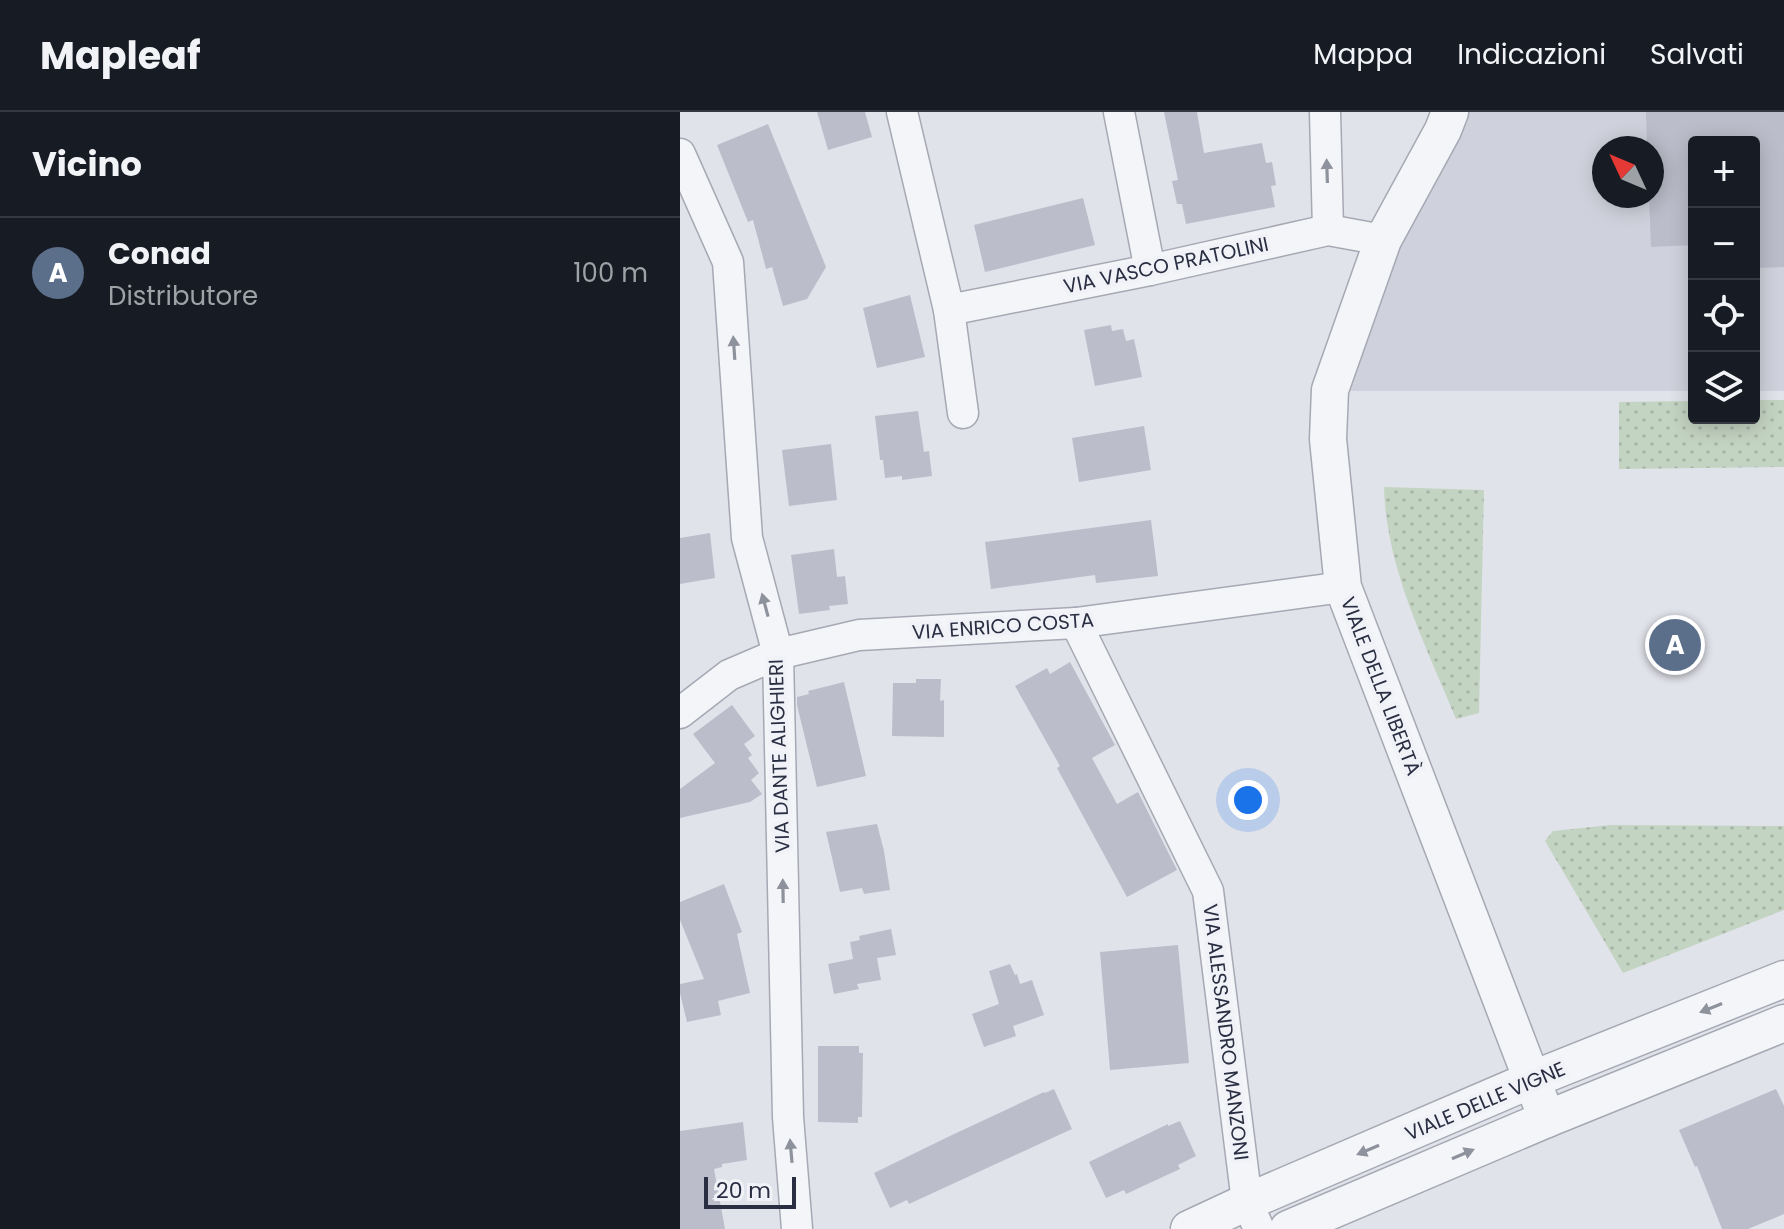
<!DOCTYPE html>
<html lang="it">
<head>
<meta charset="utf-8">
<style>
  :root { --surface:#171b24; --page:#242831; --text:#f1f3f6; --muted:#9ea1a6; --line:#363941; --accent:#d93025 }
  body { margin:0; font-family:Poppins,sans-serif; background:var(--page); color:var(--text) }
  .controls { position:absolute; right:24px; top:24px; display:grid; overflow:hidden; border-radius:8px; box-shadow:0 4px 20px #0003 }
  .controls button { width:72px; height:72px; display:grid; place-items:center; padding:0; border:0; border-bottom:2px solid var(--line); background:var(--surface); color:var(--text); font:40px sans-serif }
  .compass { position:absolute; left:912px; top:24px; width:72px; height:72px; border-radius:50%; background:var(--surface); box-shadow:0 4px 20px #0003; rotate:314deg }
  .scale { position:absolute; left:24px; bottom:20px; width:92px; box-sizing:border-box; padding-left:8px; border:4px solid #292e42; border-top:0; font-size:22px; line-height:28px; white-space:nowrap; color:#292e42; -webkit-text-stroke:6px #f1f2f7; paint-order:stroke }
  .you { position:absolute; left:568px; top:688px; width:28px; height:28px; margin:-20px; border:6px solid #fff; border-radius:50%; background:#1a73e8; box-shadow:0 0 0 12px #1a73e833 }
  .badge { display:grid; place-items:center; width:52px; height:52px; border-radius:50%; background:var(--accent); color:#fff; font-size:26px; font-weight:700 }
  .pin { position:absolute; translate:-50% -50%; border:4px solid #fff; box-shadow:0 2px 8px #0006 }
  .list { margin:0; padding:0; list-style:none }
  h2 { display:flex; justify-content:space-between; align-items:center; height:104px; margin:0; padding:0 32px; font-size:34px }
  h2 small { font-size:26px; font-weight:400; color:var(--muted) }
  .list li { display:grid; grid-template-columns:52px 1fr auto; gap:24px; align-items:center; box-sizing:border-box; height:112px; padding:0 32px; border-top:2px solid var(--line) }
  .list b { display:block; font-size:30px; white-space:nowrap }
  .list p { margin:0; font-size:26px; white-space:nowrap; color:var(--muted) }
  .list em { font-size:26px; font-style:normal; color:var(--muted) }
  .icon { flex:none; width:44px; height:44px; fill:none; stroke:currentColor; stroke-width:2; stroke-linecap:round; stroke-linejoin:round }
  .map { position:relative; flex:none; width:1104px; height:1117px; overflow:hidden }
  header { display:flex; align-items:center; gap:48px; box-sizing:border-box; height:112px; padding:0 40px; background:var(--surface); border-bottom:2px solid var(--line) }
  header strong { font-size:38px }
  nav { display:flex; gap:44px; margin-inline-start:auto; font-size:28px }
  main { display:flex }
  aside { flex:1; background:var(--surface) }
  .map>svg:first-child { display:block }
  .built { fill:#cfd2dc; fill-rule:evenodd }
  .green { fill:url(#green-dots) }
  .building { fill:#bbbeca }
  .lines { fill:none; stroke-linecap:round; stroke-linejoin:round }
  .minor-casing { stroke:#a6a9b4; stroke-width:33 }
  .tertiary-casing { stroke:#a6a9b4; stroke-width:39 }
  .minor { stroke:#f4f5f8; stroke-width:30 }
  .tertiary { stroke:#f4f5f8; stroke-width:36 }
  .oneway { fill:#8e929d }
  .labels { text-anchor:middle; dominant-baseline:central; stroke-width:8; stroke-linejoin:round; paint-order:stroke }
  .street-label { font-size:20px; fill:#292e42; stroke:#f1f2f7 }
</style>
</head>
<body>
<header>
<strong>Mapleaf</strong>
<nav><a>Mappa</a><a>Indicazioni</a><a>Salvati</a></nav>
</header>
<main>
<aside>
<h2>Vicino<small></small></h2>
<ul class="list">
<li><span class="badge" style="background:#5c6f8a">A</span><div><b>Conad</b><p>Distributore</p></div><em>100 m</em></li>
</ul>
</aside>
<div class="map">
<svg width="1104" height="1117" viewBox="0 0 1104 1117">
  <defs>
    <pattern id="green-dots" width="8" height="8" patternUnits="userSpaceOnUse" patternTransform="scale(2)"><rect width="8" height="8" fill="#c4d4c2"/><path d="M2 2h.1M6 6h.1" fill="none" stroke="#a8b6a8" stroke-width="1.8" stroke-linecap="round"/></pattern>
  </defs>
  <rect width="100%" height="100%" fill="#e1e3ea"/>
  <!-- built -->
  <path class="built" d="M 785,0 L 1104,0 L 1104,279 L 1074,279 L 1074,30 L 1014,30 L 1014,279 L 666,279 L 722,129 ZM 924,36 L 972,36 L 972,84 L 924,84 Z"/>
  <!-- green -->
  <g class="green">
    <path d="M 1074,288 L 1104,288 L 1104,355 L 939,357 L 939,290 L 1014,289 L 1014,306 L 1074,306 Z"/>
    <path d="M 704,375 L 804,378 L 799,601 L 776,607 C 746,533 706,457 704,375 Z"/>
    <path d="M 931,713 L 1104,714 L 1104,798 L 943,861 L 865,729 L 873,719 Z"/>
  </g>
  <!-- building -->
  <g class="building">
    <path d="M 137,0 L 185,0 L 192,25 L 148,38 Z"/>
    <path d="M 484,0 L 517,0 L 524,41 L 582,31 L 586,51 L 592,50 L 596,73 L 591,74 L 595,95 L 506,112 L 502,92 L 497,92 L 492,69 L 498,68 Z"/>
    <path d="M 966,0 L 1104,0 L 1104,155 L 1074,156 L 1074,30 L 1014,30 L 1014,133 L 971,135 L 969,84 L 972,84 L 972,36 L 967,36 Z"/>
    <path d="M 88,12 L 146,155 L 127,187 L 103,194 L 92,155 L 86,157 L 73,108 L 68,110 L 37,33 Z"/>
    <path d="M 403,86 L 415,133 L 305,160 L 294,113 Z"/>
    <path d="M 230,183 L 245,245 L 197,256 L 183,196 Z"/>
    <path d="M 431,213 L 432,219 L 443,217 L 446,229 L 454,227 L 462,265 L 415,274 L 404,218 Z"/>
    <path d="M 238,299 L 244,340 L 249,339 L 252,364 L 222,368 L 222,364 L 205,366 L 203,348 L 200,348 L 195,304 Z"/>
    <path d="M 464,314 L 471,358 L 399,370 L 392,326 Z"/>
    <path d="M 151,332 L 157,388 L 109,394 L 102,338 Z"/>
    <path d="M 471,408 L 478,464 L 416,471 L 415,463 L 311,477 L 305,430 Z"/>
    <path d="M 30,421 L 35,466 L 0,472 L 0,426 Z"/>
    <path d="M 154,437 L 157,465 L 165,464 L 168,492 L 149,494 L 150,498 L 119,502 L 111,443 Z"/>
    <path d="M 390,550 L 435,633 L 412,646 L 437,692 L 458,680 L 497,758 L 447,785 L 377,656 L 380,654 L 335,574 L 367,556 L 370,562 Z"/>
    <path d="M 236,567 L 261,567 L 260,589 L 264,588 L 264,625 L 212,624 L 213,571 L 236,571 Z"/>
    <path d="M 164,570 L 186,664 L 137,675 L 117,593 L 117,585 L 129,582 L 128,579 Z"/>
    <path d="M 52,593 L 75,624 L 64,632 L 72,643 L 68,646 L 79,661 L 71,668 L 82,682 L 70,690 L 0,706 L 0,677 L 35,651 L 13,622 Z"/>
    <path d="M 197,712 L 204,739 L 210,778 L 184,782 L 182,776 L 160,780 L 146,720 Z"/>
    <path d="M 44,772 L 62,820 L 57,822 L 70,881 L 38,889 L 41,903 L 7,910 L 0,881 L 0,872 L 24,867 L 0,808 L 0,790 Z"/>
    <path d="M 211,817 L 216,843 L 197,846 L 201,868 L 177,872 L 179,877 L 154,882 L 148,852 L 173,847 L 170,830 L 180,828 L 179,824 Z"/>
    <path d="M 498,833 L 509,951 L 430,958 L 420,840 Z"/>
    <path d="M 330,852 L 335,863 L 337,862 L 340,872 L 352,868 L 364,903 L 333,914 L 336,924 L 304,935 L 292,902 L 319,892 L 309,859 Z"/>
    <path d="M 138,934 L 179,934 L 179,941 L 183,941 L 182,1005 L 178,1005 L 178,1011 L 138,1010 Z"/>
    <path d="M 374,977 L 392,1017 L 229,1092 L 227,1088 L 210,1096 L 194,1061 L 272,1023 L 364,980 L 365,981 Z"/>
    <path d="M 1096,977 L 1104,994 L 1104,1102 L 1068,1117 L 1042,1117 L 1017,1054 L 1015,1055 L 999,1018 Z"/>
    <path d="M 500,1009 L 516,1044 L 498,1053 L 500,1057 L 446,1082 L 444,1078 L 426,1086 L 409,1050 L 488,1012 L 488,1014 Z"/>
    <path d="M 63,1010 L 67,1048 L 42,1052 L 42,1055 L 34,1057 L 45,1117 L 0,1117 L 0,1019 Z"/>
  </g>
  <g class="lines">
    <!-- minor casing -->
    <g class="minor-casing">
      <g id="minor">
        <path d="M 222,0 L 269,198 L 283,301"/>
        <path d="M 439,0 L 470,158"/>
        <path d="M 645,0 L 648,118"/>
        <path d="M 0,42 L 48,150 L 67,426 L 98,542 L 108,1005 L 117,1117"/>
        <path d="M 269,198 L 470,158 L 648,118 L 703,128"/>
        <path d="M 396,511 L 528,779 L 567,1090 L 579,1117"/>
        <path d="M 0,601 L 49,563 L 98,542 L 179,523 L 396,511 L 663,475"/>
      </g>
    </g>
    <!-- tertiary casing -->
    <g class="tertiary-casing">
      <g id="tertiary">
        <path d="M 770,0 L 763,18 L 703,128 L 650,278 L 648,327 L 663,475 L 867,1007"/>
        <path d="M 509,1117 L 567,1090 L 851,968 L 1104,867"/>
        <path d="M 608,1117 L 867,1007 L 1104,911"/>
      </g>
    </g>
    <!-- minor -->
    <use href="#minor" class="minor"/>
    <!-- tertiary -->
    <use href="#tertiary" class="tertiary"/>
  </g>
  <!-- one-way arrows -->
  <defs><path id="oneway-solid" d="M-6-.8H1V-3.2L6.5 0L1 3.2V.8H-6Z" transform="scale(2)"/></defs>
  <g class="oneway">
    <use href="#oneway-solid" transform="translate(647 59) rotate(-92)"/>
    <use href="#oneway-solid" transform="translate(54 236) rotate(-94)"/>
    <use href="#oneway-solid" transform="translate(85 493) rotate(-105)"/>
    <use href="#oneway-solid" transform="translate(103 779) rotate(-91)"/>
    <use href="#oneway-solid" transform="translate(1031 896) rotate(158)"/>
    <use href="#oneway-solid" transform="translate(688 1038) rotate(157)"/>
    <use href="#oneway-solid" transform="translate(111 1039) rotate(-95)"/>
    <use href="#oneway-solid" transform="translate(783 1042) rotate(-23)"/>
  </g>
  <g class="labels">
    <!-- street labels -->
    <g class="street-label">
      <text transform="translate(486 153) rotate(-12)">VIA VASCO PRATOLINI</text>
      <text transform="translate(323 514) rotate(-4)">VIA ENRICO COSTA</text>
      <text transform="translate(701 574) rotate(69)">VIALE DELLA LIBERTÀ</text>
      <text transform="translate(99 644) rotate(-92)">VIA DANTE ALIGHIERI</text>
      <text transform="translate(546 920) rotate(83)">VIA ALESSANDRO MANZONI</text>
      <text transform="translate(805 989) rotate(-23)">VIALE DELLE VIGNE</text>
    </g>
  </g>
</svg>
<div class="controls">
<button>+</button>
<button>−</button>
<button><svg class="icon" aria-label="locate" viewBox="0 0 24 24"><circle cx="12" cy="12" r="6"/><path d="M12 2v4M12 18v4M2 12h4M18 12h4"/></svg></button>
<button><svg class="icon" aria-label="layers" viewBox="0 0 24 24"><path d="M12 4l9 5-9 5-9-5zM3 14l9 5 9-5"/></svg></button>
</div>
<svg class="compass" viewBox="-18 -18 36 36"><path d="M0-13l5 13h-10z" fill="#e53935"/><path d="M0 13l5-13h-10z" fill="#9ea1a6"/></svg>
<div class="scale">20 m</div>
<div class="you"></div>
<div class="pin badge" style="left:995px;top:533px;background:#5c6f8a">A</div>
</div>
</main>
</body>
</html>
